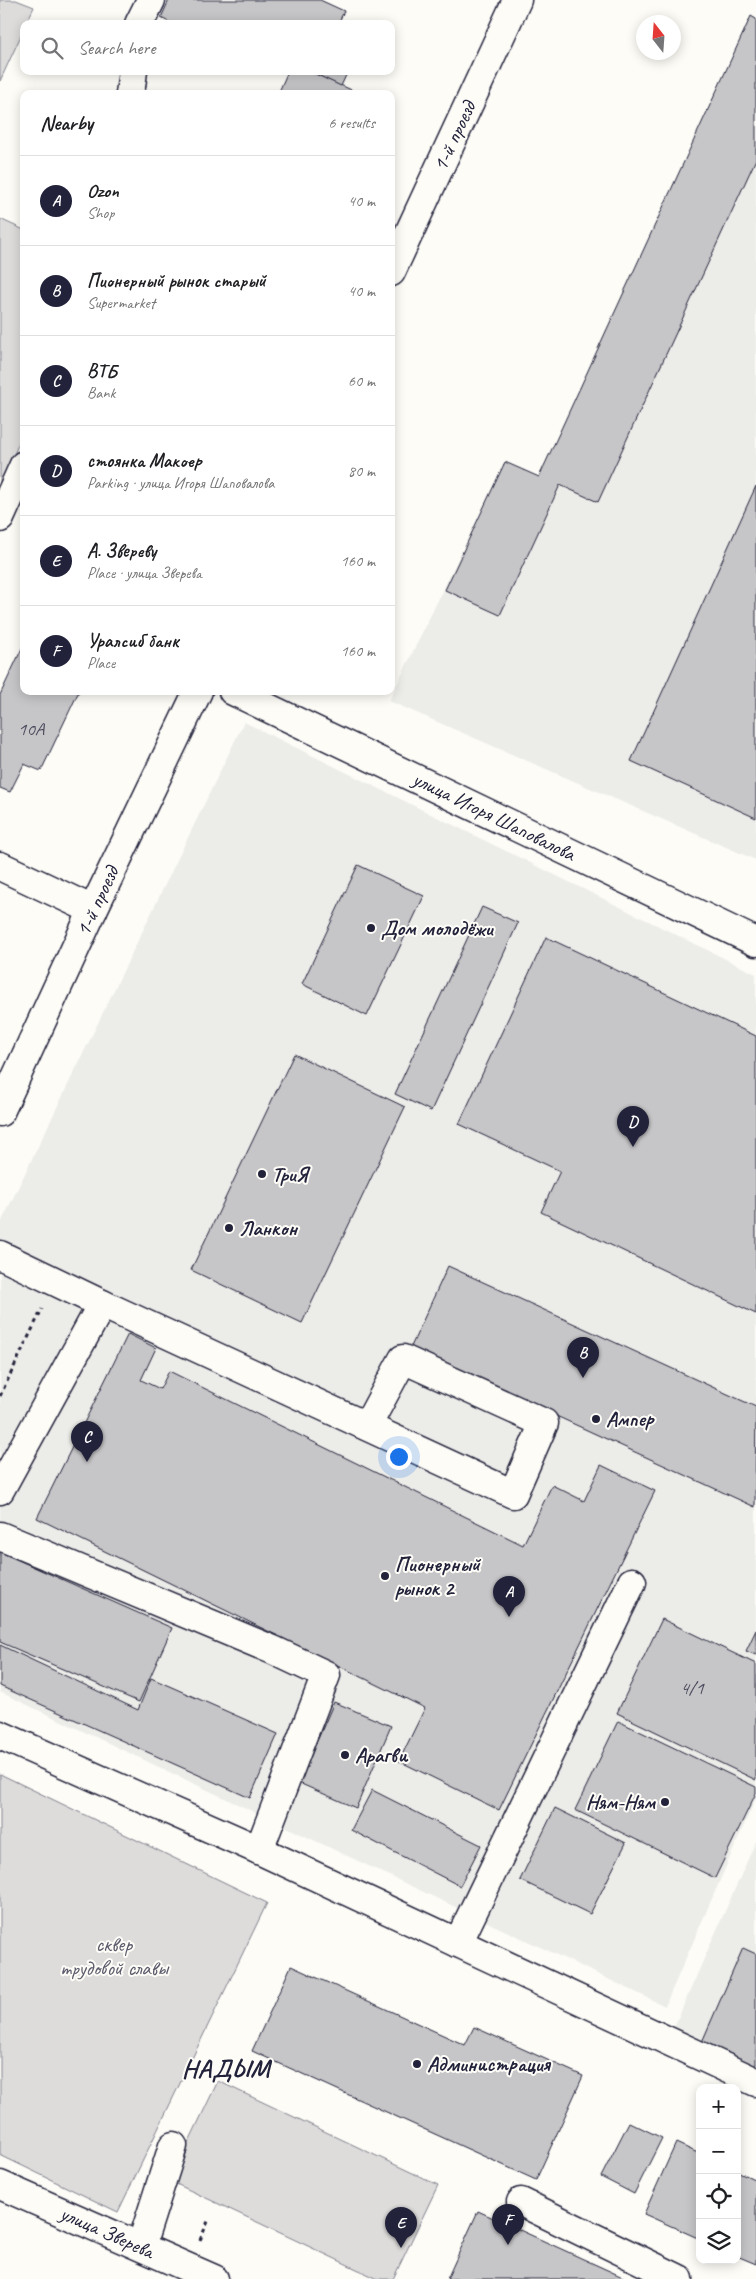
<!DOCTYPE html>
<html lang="en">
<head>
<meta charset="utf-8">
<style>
  :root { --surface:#fff; --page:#f2f2f2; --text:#202124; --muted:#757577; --line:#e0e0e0; --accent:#22223b }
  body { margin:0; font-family:Caveat,sans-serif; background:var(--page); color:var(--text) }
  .controls { position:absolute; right:15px; bottom:15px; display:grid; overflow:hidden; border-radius:10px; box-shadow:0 2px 12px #0003 }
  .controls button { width:45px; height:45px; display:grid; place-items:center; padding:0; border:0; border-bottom:1px solid var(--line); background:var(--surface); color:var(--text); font:25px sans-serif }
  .compass { position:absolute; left:636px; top:15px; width:45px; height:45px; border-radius:50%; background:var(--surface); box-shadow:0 2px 12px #0003; rotate:343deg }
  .you { position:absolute; left:398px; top:1456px; width:18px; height:18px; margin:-12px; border:4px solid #fff; border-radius:50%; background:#1a73e8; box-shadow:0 0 0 8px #1a73e833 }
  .badge { display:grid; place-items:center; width:32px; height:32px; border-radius:50%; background:var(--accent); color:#fff; font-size:16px; font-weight:700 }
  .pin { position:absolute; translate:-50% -41px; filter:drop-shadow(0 1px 2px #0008) }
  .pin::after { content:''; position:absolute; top:26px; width:18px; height:15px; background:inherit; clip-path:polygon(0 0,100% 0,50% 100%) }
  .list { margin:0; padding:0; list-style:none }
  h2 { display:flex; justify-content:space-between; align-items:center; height:65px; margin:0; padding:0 20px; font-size:21px }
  h2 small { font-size:16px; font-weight:400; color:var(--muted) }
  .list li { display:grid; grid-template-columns:32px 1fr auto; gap:15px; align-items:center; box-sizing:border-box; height:90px; padding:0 20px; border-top:1px solid var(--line) }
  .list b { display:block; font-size:19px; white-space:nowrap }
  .list p { margin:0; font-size:16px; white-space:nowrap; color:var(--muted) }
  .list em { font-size:16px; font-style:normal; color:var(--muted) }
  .icon { flex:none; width:28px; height:28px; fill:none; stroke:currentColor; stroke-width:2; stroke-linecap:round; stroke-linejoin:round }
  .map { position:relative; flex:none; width:756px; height:2279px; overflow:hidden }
  .search { position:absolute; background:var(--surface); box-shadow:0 2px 12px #0003; left:20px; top:20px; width:375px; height:55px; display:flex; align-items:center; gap:12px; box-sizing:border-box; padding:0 18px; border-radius:10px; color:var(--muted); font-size:19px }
  .panel { position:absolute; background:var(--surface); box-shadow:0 2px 12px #0003; left:20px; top:90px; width:375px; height:605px; border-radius:10px }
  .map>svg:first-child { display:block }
  .built { fill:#ecece9 }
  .green { fill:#dddcdb; stroke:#807f8b }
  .building { fill:#c6c6c8; stroke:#22223b }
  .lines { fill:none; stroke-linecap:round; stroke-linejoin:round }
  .minor-casing { stroke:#22223b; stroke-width:31 }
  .path { stroke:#22223b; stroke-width:3; stroke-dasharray:4 4; stroke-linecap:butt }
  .minor { stroke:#fdfcf7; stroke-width:28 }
  .poi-dot { fill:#22223b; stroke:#fdfcf7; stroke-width:2 }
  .labels { text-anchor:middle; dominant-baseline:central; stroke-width:4; stroke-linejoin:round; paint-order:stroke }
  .number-label { font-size:19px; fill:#4b4b5e }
  .street-label { font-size:21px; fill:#22223b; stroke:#fdfcf7 }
  .poi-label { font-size:21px; font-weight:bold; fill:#22223b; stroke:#fdfcf7; text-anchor:start }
  .park-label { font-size:21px; fill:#5a5a6b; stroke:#fdfcf7 }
  .district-label { font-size:26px; font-weight:bold; letter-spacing:1px; fill:#22223b; stroke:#fdfcf7 }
</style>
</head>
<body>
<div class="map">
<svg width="756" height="2279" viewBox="0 0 756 2279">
  <rect width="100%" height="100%" fill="#fdfcf7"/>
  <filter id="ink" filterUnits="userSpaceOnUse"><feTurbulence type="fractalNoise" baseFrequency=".02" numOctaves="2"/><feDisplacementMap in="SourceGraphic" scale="10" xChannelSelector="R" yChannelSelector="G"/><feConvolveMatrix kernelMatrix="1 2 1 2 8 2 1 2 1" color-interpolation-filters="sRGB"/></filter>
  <g filter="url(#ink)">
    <!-- built -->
    <g class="built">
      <path d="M 751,16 L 756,19 L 756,860 L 389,701 L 505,462 L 539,477 Z"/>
      <path d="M 244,722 L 756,974 L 756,1798 L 665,2006 L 0,1692 L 0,1225 Z"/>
      <path d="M 756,1841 L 756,2083 L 666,2045 Z"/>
    </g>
    <!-- green -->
    <g class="green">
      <path d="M 0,0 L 16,0 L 34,7 L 26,24 L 24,24 L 24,29 L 0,81 Z"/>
      <path d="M 0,219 L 24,230 L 24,431 L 0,487 Z"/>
      <path d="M 0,1774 L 267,1903 L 118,2212 L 0,2155 Z"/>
      <path d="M 218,2081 L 438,2185 L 393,2279 L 378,2279 L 170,2181 Z"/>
    </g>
    <!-- building -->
    <g class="building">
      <path d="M 169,0 L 320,0 L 344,11 L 338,24 L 173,24 L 161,18 Z"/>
      <path d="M 751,16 L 756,19 L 756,159 L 598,502 L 560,485 L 500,615 L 445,590 L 505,462 L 539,477 Z"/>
      <path d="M 288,71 L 309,71 L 356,92 L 278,94 Z"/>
      <path d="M 309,71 L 348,71 L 341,86 Z"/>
      <path d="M 756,486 L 756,818 L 631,761 Z"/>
      <path d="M 24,644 L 24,691 L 79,691 L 41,771 L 24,764 L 10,792 L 0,788 L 0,695 Z"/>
      <path d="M 358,865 L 424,896 L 367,1016 L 302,984 Z"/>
      <path d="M 482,907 L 518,923 L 431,1111 L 395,1094 Z"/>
      <path d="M 546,937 L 756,1036 L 756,1314 L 541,1212 L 560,1171 L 459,1124 Z"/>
      <path d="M 294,1054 L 405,1107 L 302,1323 L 191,1270 Z"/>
      <path d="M 448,1266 L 756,1407 L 755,1507 L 410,1349 Z"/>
      <path d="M 128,1334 L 156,1348 L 141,1380 L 160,1389 L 169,1371 L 523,1545 L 552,1485 L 584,1501 L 601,1465 L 655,1491 L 499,1810 L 399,1761 L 425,1708 L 37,1518 Z"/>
      <path d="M 0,1552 L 172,1628 L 139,1702 L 0,1642 Z"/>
      <path d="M 662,1619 L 756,1664 L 756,1780 L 617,1713 Z"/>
      <path d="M 756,1630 L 756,1655 L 746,1651 Z"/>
      <path d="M 0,1645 L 138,1710 L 151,1678 L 278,1734 L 250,1798 L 0,1686 Z"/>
      <path d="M 334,1702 L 391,1726 L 356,1808 L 299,1783 Z"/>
      <path d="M 618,1721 L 756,1787 L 756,1793 L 715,1878 L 575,1810 Z"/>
      <path d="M 372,1790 L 481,1845 L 460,1886 L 351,1830 Z"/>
      <path d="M 555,1808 L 626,1843 L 590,1914 L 520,1880 Z"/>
      <path d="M 743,1948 L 756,1954 L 756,2066 L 702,2042 Z"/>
      <path d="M 291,1966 L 465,2045 L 474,2027 L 583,2076 L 536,2180 L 252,2051 Z"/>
      <path d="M 629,2122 L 662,2138 L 634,2194 L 601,2177 Z"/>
      <path d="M 676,2143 L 700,2154 L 700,2239 L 644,2214 Z"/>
      <path d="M 737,2171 L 756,2180 L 756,2264 L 737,2256 Z"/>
      <path d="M 478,2211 L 627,2279 L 447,2279 Z"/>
    </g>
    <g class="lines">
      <!-- minor casing -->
      <g class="minor-casing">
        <g id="minor">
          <path d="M 139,24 L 151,0"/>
          <path d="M 130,94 L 133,71"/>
          <path d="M 391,272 L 517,0"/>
          <path d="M 0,518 L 24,465"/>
          <path d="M 233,691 L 756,942"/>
          <path d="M 0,866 L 93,910"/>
          <path d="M 0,1112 L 93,910 L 198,691"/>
          <path d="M 0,1255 L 102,1304 L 0,1490"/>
          <path d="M 102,1304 L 513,1494 L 544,1423 L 403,1359 L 367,1426"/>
          <path d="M 0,1536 L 273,1650 L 326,1675 L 259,1850"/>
          <path d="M 0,1735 L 259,1850 L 756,2082"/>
          <path d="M 458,1943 L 632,1582"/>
          <path d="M 0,2185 L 214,2279"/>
          <path d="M 521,2202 L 679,2279"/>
          <path d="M 141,2246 L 173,2146"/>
        </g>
      </g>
      <!-- path -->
      <g class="path">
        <path d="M 0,1396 L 42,1309"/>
        <path d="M 200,2240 L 209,2219"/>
      </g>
      <!-- minor -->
      <use href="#minor" class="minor"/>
    </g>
  </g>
  <!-- markers -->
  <g class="poi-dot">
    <circle cx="371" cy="928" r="5"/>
    <circle cx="262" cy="1174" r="5"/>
    <circle cx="229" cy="1228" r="5"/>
    <circle cx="596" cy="1419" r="5"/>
    <circle cx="385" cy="1576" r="5"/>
    <circle cx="345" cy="1755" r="5"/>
    <circle cx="665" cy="1802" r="5"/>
    <circle cx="417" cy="2064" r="5"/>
  </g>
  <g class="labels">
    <!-- number labels -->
    <g class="number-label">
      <text x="31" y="729">10А</text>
      <text x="692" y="1688">4/1</text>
    </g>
    <!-- street labels -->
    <g class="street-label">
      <text transform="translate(454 136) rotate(-65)">1-й проезд</text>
      <text transform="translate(494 816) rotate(26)">улица Игоря Шаповалова</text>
      <text transform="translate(97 901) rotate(-65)">1-й проезд</text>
      <text transform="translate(107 2232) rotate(24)">улица Зверева</text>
    </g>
    <!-- poi labels -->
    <g class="poi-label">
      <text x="381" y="928">Дом молодёжи</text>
      <text x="272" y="1174">ТриЯ</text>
      <text x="239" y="1228">Ланкон</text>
      <text x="606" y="1419">Ампер</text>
      <text x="395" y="1564">Пионерный<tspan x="395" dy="24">рынок 2</tspan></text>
      <text x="355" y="1755">Арагви</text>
      <text x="655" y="1802" text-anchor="end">Ням-Ням</text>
      <text x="427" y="2064">Администрация</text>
    </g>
    <!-- park labels -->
    <g class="park-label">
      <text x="114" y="1944">сквер<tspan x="114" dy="24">трудовой славы</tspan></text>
    </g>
    <!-- district labels -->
    <g class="district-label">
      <text x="226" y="2068">НАДЫМ</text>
    </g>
  </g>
</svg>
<div class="controls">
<button>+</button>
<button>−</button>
<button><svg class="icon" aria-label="locate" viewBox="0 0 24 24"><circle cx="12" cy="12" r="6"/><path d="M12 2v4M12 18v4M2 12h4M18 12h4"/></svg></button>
<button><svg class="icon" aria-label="layers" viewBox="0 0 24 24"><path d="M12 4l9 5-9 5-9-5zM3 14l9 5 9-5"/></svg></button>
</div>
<svg class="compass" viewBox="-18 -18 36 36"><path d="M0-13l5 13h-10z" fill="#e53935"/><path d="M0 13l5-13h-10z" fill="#757577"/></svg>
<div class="you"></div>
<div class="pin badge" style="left:509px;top:1617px">A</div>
<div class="pin badge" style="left:583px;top:1378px">B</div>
<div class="pin badge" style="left:87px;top:1462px">C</div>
<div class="pin badge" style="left:633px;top:1147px">D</div>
<div class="pin badge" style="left:401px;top:2248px">E</div>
<div class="pin badge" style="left:508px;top:2245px">F</div>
<div class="search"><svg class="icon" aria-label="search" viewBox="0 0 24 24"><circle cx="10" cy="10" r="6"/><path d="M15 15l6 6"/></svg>Search here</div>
<section class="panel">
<h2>Nearby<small>6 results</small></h2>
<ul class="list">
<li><span class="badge">A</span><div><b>Ozon</b><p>Shop</p></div><em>40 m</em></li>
<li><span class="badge">B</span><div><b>Пионерный рынок старый</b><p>Supermarket</p></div><em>40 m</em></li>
<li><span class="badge">C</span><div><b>ВТБ</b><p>Bank</p></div><em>60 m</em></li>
<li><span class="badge">D</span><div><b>стоянка Макоер</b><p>Parking · улица Игоря Шаповалова</p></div><em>80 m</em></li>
<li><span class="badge">E</span><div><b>А. Звереву</b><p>Place · улица Зверева</p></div><em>160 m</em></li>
<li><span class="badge">F</span><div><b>Уралсиб банк</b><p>Place</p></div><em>160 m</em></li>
</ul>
</section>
</div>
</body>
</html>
